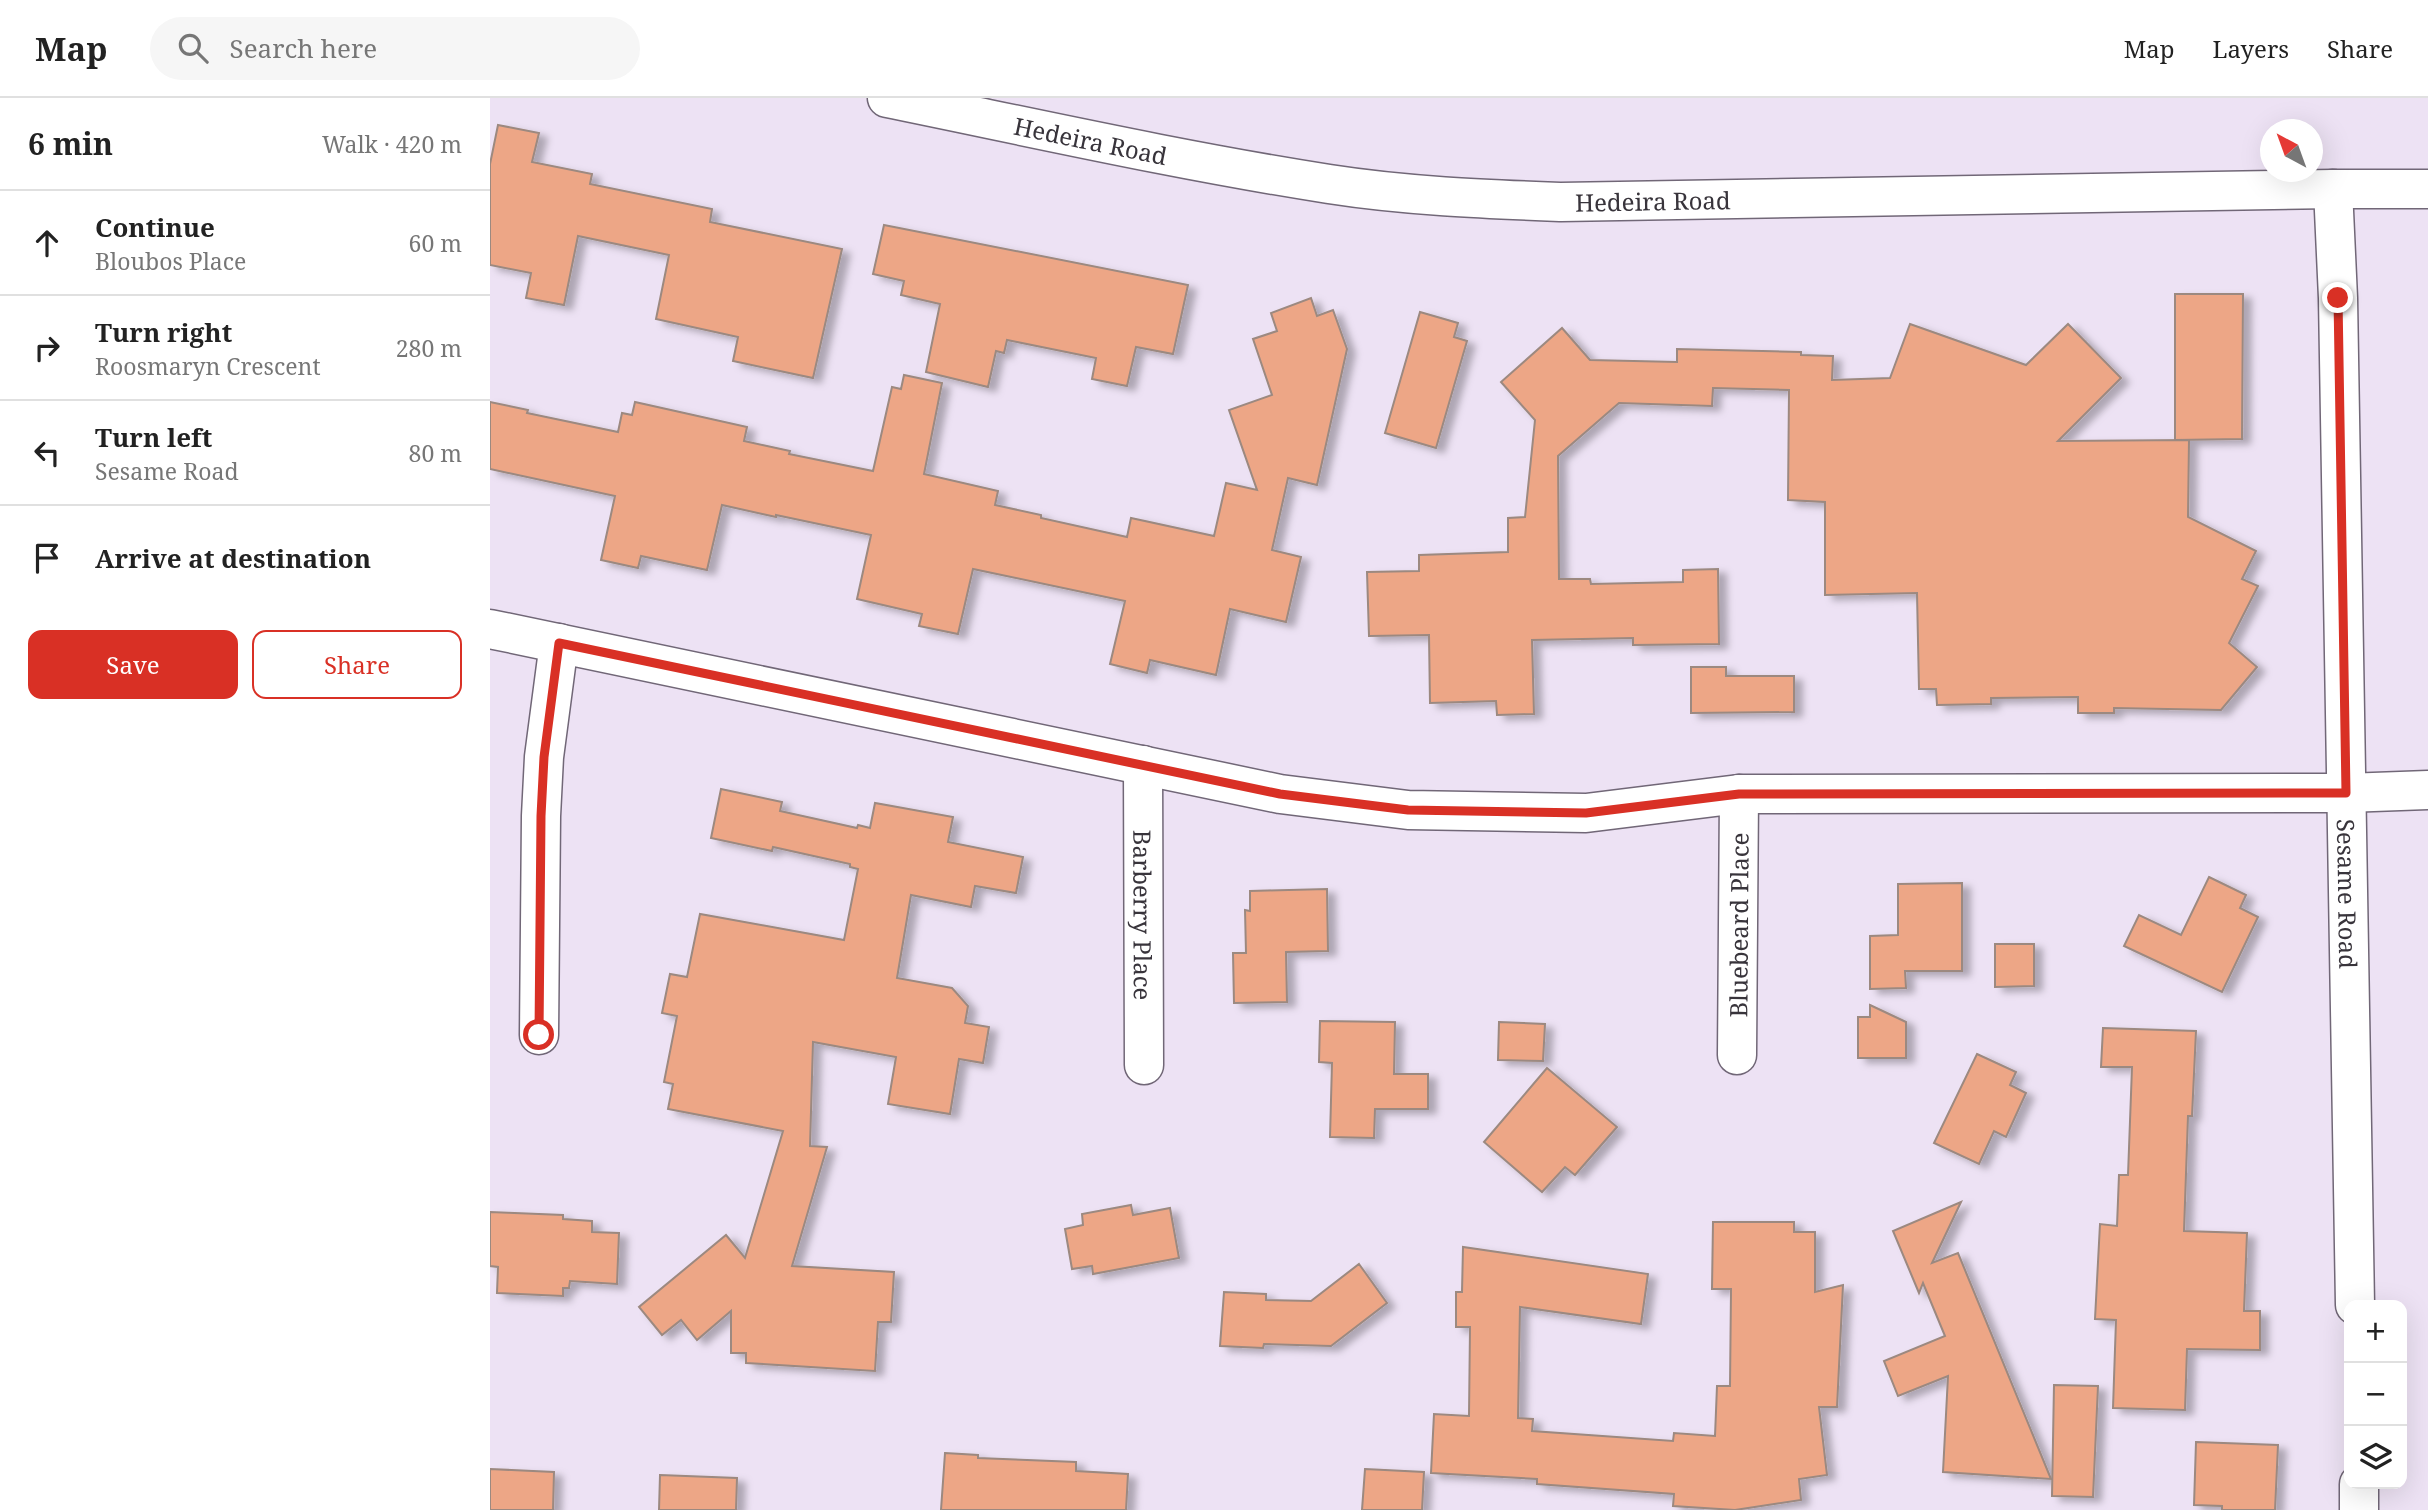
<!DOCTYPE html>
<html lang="en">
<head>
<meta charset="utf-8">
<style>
  :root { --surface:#fff; --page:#f6f6f6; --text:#222; --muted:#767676; --line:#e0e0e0; --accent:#d93025 }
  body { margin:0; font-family:"Noto Serif",serif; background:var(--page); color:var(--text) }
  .controls { position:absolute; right:21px; bottom:21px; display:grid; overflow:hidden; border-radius:14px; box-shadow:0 7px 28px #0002 }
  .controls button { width:63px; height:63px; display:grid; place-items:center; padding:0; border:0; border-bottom:2px solid var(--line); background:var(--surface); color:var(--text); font:35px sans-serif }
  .compass { position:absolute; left:1770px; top:21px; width:63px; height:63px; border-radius:50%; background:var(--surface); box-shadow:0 7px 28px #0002; rotate:319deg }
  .stop { position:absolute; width:21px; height:21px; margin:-16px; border:5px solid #d93025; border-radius:50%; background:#fff }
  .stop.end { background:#d93025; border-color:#fff; box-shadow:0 2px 7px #0008 }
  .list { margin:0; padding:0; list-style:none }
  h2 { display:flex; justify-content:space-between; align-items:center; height:91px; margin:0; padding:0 28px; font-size:30px }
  h2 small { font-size:23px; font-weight:400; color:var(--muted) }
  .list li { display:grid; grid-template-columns:46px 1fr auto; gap:21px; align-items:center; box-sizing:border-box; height:105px; padding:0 28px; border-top:2px solid var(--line) }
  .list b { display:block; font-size:26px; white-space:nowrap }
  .list p { margin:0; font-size:23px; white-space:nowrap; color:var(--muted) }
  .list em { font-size:23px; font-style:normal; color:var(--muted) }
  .actions { display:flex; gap:14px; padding:21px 28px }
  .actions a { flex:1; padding:16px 0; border:2px solid var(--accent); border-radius:14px; text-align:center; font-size:24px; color:var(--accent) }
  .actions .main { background:var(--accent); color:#fff }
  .icon { flex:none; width:38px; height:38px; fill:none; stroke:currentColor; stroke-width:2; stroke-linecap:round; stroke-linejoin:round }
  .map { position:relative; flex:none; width:1938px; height:1412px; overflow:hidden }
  header { display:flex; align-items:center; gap:42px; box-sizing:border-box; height:98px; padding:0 35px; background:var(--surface); border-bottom:2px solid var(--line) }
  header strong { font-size:33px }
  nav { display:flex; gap:38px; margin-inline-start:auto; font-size:24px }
  .search { width:490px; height:63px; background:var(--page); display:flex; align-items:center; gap:18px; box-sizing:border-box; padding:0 24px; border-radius:38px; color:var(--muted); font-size:26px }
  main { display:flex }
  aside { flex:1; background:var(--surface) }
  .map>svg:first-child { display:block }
  .building { fill:#eda686; stroke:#9c8980; stroke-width:2; filter:url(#shadow) }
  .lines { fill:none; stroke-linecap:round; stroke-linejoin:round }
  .minor-casing { stroke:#716777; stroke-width:41 }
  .minor { stroke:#fff; stroke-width:38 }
  .route { stroke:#d93025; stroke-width:9 }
  .labels { text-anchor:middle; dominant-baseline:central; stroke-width:5; stroke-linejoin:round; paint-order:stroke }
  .street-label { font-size:24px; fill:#38343b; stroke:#ede2f4 }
</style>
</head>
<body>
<header>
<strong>Map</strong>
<div class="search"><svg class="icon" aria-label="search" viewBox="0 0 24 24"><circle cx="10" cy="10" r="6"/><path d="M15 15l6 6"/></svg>Search here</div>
<nav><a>Map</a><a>Layers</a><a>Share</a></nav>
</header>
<main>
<aside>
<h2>6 min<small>Walk · 420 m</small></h2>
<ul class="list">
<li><svg class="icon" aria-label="ahead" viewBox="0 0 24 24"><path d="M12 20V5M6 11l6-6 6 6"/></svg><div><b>Continue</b><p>Bloubos Place</p></div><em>60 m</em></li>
<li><svg class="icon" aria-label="right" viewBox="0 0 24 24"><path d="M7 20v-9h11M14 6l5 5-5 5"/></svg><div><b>Turn right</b><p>Roosmaryn Crescent</p></div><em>280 m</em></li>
<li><svg class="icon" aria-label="left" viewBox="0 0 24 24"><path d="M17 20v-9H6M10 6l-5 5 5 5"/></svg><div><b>Turn left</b><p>Sesame Road</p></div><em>80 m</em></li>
<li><svg class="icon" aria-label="arrive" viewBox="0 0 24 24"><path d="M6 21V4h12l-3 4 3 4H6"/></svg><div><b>Arrive at destination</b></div></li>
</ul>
<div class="actions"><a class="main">Save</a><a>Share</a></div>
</aside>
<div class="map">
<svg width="1938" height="1412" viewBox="0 0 1938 1412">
  <defs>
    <filter id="shadow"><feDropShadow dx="8" dy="4.5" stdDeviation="3.5" flood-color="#0004"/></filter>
  </defs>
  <rect width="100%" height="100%" fill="#ede2f4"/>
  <!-- building -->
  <g class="building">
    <path d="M 8,27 L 49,35 L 42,64 L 102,76 L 100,86 L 222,111 L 220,124 L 352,151 L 323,280 L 243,263 L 248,239 L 166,221 L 179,157 L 88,138 L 74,207 L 36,200 L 41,175 L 0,167 L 0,66 Z"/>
    <path d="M 394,127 L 698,187 L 683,256 L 646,249 L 637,288 L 602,281 L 606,260 L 517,242 L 514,255 L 506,253 L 498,289 L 436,274 L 450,206 L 411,197 L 414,183 L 383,176 Z"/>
    <path d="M 1685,196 L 1753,196 L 1752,341 L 1685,342 Z"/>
    <path d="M 821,200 L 827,218 L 843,212 L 857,251 L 827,387 L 798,380 L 782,452 L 811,459 L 796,524 L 740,511 L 726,577 L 660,562 L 657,575 L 620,566 L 635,503 L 483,471 L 468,536 L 429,528 L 432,516 L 367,501 L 381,437 L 286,417 L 286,419 L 232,407 L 217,472 L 151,458 L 148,470 L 111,462 L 125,398 L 0,371 L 0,304 L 38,312 L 37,315 L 128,334 L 132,315 L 142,317 L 145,304 L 257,329 L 254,343 L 300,353 L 299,356 L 383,373 L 402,289 L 411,291 L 414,277 L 452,285 L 434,376 L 508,393 L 505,407 L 551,417 L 551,420 L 637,439 L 641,420 L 724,438 L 736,385 L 767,392 L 739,312 L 782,297 L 763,241 L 787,233 L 781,215 Z"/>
    <path d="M 930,214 L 968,225 L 964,239 L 977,243 L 946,350 L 895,335 Z"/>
    <path d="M 1420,226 L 1536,267 L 1578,226 L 1631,280 L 1568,343 L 1699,342 L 1698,419 L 1766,453 L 1752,481 L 1768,488 L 1739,545 L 1767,569 L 1731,612 L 1624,610 L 1624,615 L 1588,615 L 1588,599 L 1501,600 L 1501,606 L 1447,607 L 1446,591 L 1429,591 L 1427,495 L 1335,497 L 1335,404 L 1298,402 L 1299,292 L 1223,290 L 1222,308 L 1129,305 L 1068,358 L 1069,481 L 1100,481 L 1101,486 L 1193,484 L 1193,472 L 1228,471 L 1229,546 L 1143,547 L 1143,540 L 1042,542 L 1044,616 L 1007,617 L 1006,603 L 940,605 L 939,537 L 879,538 L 877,474 L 929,473 L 929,457 L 1018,454 L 1018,420 L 1035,419 L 1045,322 L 1011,284 L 1072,230 L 1100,262 L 1187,264 L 1187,251 L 1311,254 L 1311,257 L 1343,258 L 1342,282 L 1400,280 Z"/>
    <path d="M 1201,569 L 1236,569 L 1236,578 L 1304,578 L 1304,614 L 1201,615 Z"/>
    <path d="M 231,691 L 292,704 L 290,713 L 367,730 L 368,727 L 380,730 L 385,705 L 463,719 L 458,744 L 533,759 L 526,795 L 485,788 L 481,809 L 421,797 L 407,880 L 462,890 L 478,908 L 475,925 L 499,929 L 493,965 L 469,961 L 460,1016 L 398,1006 L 406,959 L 323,944 L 320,1048 L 337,1049 L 302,1168 L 404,1174 L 401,1224 L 388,1224 L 385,1273 L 256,1265 L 256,1255 L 241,1255 L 241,1213 L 207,1242 L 191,1222 L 172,1237 L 149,1209 L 236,1137 L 255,1160 L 293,1033 L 178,1011 L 183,986 L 174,984 L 187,918 L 172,915 L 180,876 L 197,879 L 210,816 L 354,842 L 368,771 L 360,769 L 360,766 L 283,749 L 282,753 L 221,740 Z"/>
    <path d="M 1719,779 L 1756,797 L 1750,810 L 1768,819 L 1732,894 L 1634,848 L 1649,817 L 1691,837 Z"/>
    <path d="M 1472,785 L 1472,873 L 1415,873 L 1416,890 L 1380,891 L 1380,838 L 1408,837 L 1408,786 Z"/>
    <path d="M 837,791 L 838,853 L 796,854 L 797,904 L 744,905 L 743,855 L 756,855 L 755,812 L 760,813 L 760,793 Z"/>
    <path d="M 1505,846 L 1544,846 L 1544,888 L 1505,889 Z"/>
    <path d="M 1380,907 L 1416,924 L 1416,960 L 1368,960 L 1368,919 L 1380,919 Z"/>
    <path d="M 830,923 L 905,924 L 904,976 L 938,976 L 938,1011 L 885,1011 L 884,1040 L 840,1039 L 842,965 L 829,964 Z"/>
    <path d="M 1009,924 L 1055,926 L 1053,963 L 1008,962 Z"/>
    <path d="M 1613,930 L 1706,933 L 1702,1018 L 1698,1018 L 1694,1133 L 1757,1135 L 1754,1213 L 1770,1213 L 1770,1252 L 1697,1251 L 1695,1312 L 1623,1310 L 1626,1222 L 1605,1221 L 1610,1126 L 1627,1128 L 1629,1077 L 1638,1077 L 1642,969 L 1611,969 Z"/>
    <path d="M 1487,956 L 1526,974 L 1520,987 L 1536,995 L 1516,1039 L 1504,1033 L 1489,1066 L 1444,1045 Z"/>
    <path d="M 1057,970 L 1127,1029 L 1085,1077 L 1075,1069 L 1052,1094 L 994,1044 Z"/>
    <path d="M 1471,1104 L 1442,1165 L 1468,1155 L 1561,1381 L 1453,1374 L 1458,1278 L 1408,1298 L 1394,1263 L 1455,1238 L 1433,1185 L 1429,1195 L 1403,1133 Z"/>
    <path d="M 641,1107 L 643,1117 L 680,1110 L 689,1160 L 603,1176 L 602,1168 L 582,1171 L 575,1131 L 593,1127 L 592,1116 Z"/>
    <path d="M 0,1114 L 73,1117 L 73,1121 L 102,1123 L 102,1134 L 129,1135 L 127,1186 L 80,1183 L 79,1190 L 73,1190 L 73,1198 L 7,1195 L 8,1169 L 0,1168 Z"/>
    <path d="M 1223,1124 L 1304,1124 L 1304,1134 L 1325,1134 L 1325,1194 L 1353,1187 L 1347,1309 L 1329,1309 L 1337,1377 L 1309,1381 L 1311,1402 L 1245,1412 L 1183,1408 L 1184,1396 L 1047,1386 L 1047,1381 L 941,1375 L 944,1316 L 979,1318 L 980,1229 L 966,1229 L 966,1194 L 972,1194 L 973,1149 L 1158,1176 L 1151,1226 L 1030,1209 L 1028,1320 L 1043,1321 L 1042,1333 L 1183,1343 L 1184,1335 L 1225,1338 L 1227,1288 L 1240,1288 L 1241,1191 L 1222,1191 Z"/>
    <path d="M 869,1166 L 897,1205 L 841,1248 L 774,1246 L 773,1250 L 730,1248 L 734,1194 L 776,1196 L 776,1202 L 821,1203 Z"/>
    <path d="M 1564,1287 L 1608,1288 L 1603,1399 L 1562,1398 Z"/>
    <path d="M 1706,1344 L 1788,1347 L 1785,1412 L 1732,1412 L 1732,1408 L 1704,1407 Z"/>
    <path d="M 455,1355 L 488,1357 L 488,1360 L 586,1364 L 586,1373 L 638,1376 L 636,1412 L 451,1412 Z"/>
    <path d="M 0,1371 L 64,1374 L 63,1412 L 0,1412 Z"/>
    <path d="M 875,1371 L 934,1374 L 932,1412 L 872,1412 Z"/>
    <path d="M 170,1377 L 247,1380 L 246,1412 L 169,1412 Z"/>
  </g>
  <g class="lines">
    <!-- minor casing -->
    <g class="minor-casing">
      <g id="minor">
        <path id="s1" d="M 397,0 C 544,30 691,63 839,86 C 916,98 994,101 1071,104 L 1843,91 L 1938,91"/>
        <path id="s2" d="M 1843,91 L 1848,200 L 1865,1207"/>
        <path d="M 0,531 L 790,696 L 918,712 L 1096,715 L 1249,696 L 1856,695 L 1938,692"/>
        <path id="s3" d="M 653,667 L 654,967"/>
        <path d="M 49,937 L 51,718 L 54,659 L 69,545"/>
        <path id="s4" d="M 1247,957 L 1249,696"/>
        <path d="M 1869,1386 L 1869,1412"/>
      </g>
    </g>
    <!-- minor -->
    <use href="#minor" class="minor"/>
  </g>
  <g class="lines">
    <!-- route -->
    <path class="route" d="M 49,937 L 51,718 L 54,659 L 69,545 L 790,696 L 918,712 L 1096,715 L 1249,696 L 1856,695 L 1848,200"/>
  </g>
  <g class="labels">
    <!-- street labels -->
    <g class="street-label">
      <text stroke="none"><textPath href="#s1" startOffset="208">Hedeira Road</textPath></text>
      <text stroke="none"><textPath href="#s1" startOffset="775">Hedeira Road</textPath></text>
      <text stroke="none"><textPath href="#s2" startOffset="705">Sesame Road</textPath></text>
      <text stroke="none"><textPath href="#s3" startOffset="150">Barberry Place</textPath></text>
      <text stroke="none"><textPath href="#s4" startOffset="130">Bluebeard Place</textPath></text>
    </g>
  </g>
</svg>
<div class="controls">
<button>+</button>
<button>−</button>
<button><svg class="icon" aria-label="layers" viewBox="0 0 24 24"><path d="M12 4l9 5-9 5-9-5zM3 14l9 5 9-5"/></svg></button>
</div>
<svg class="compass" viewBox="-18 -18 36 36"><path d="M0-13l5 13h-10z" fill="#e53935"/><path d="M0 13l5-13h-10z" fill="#767676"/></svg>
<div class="stop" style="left:49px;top:937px"></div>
<div class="stop end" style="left:1848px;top:200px"></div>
</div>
</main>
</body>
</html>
